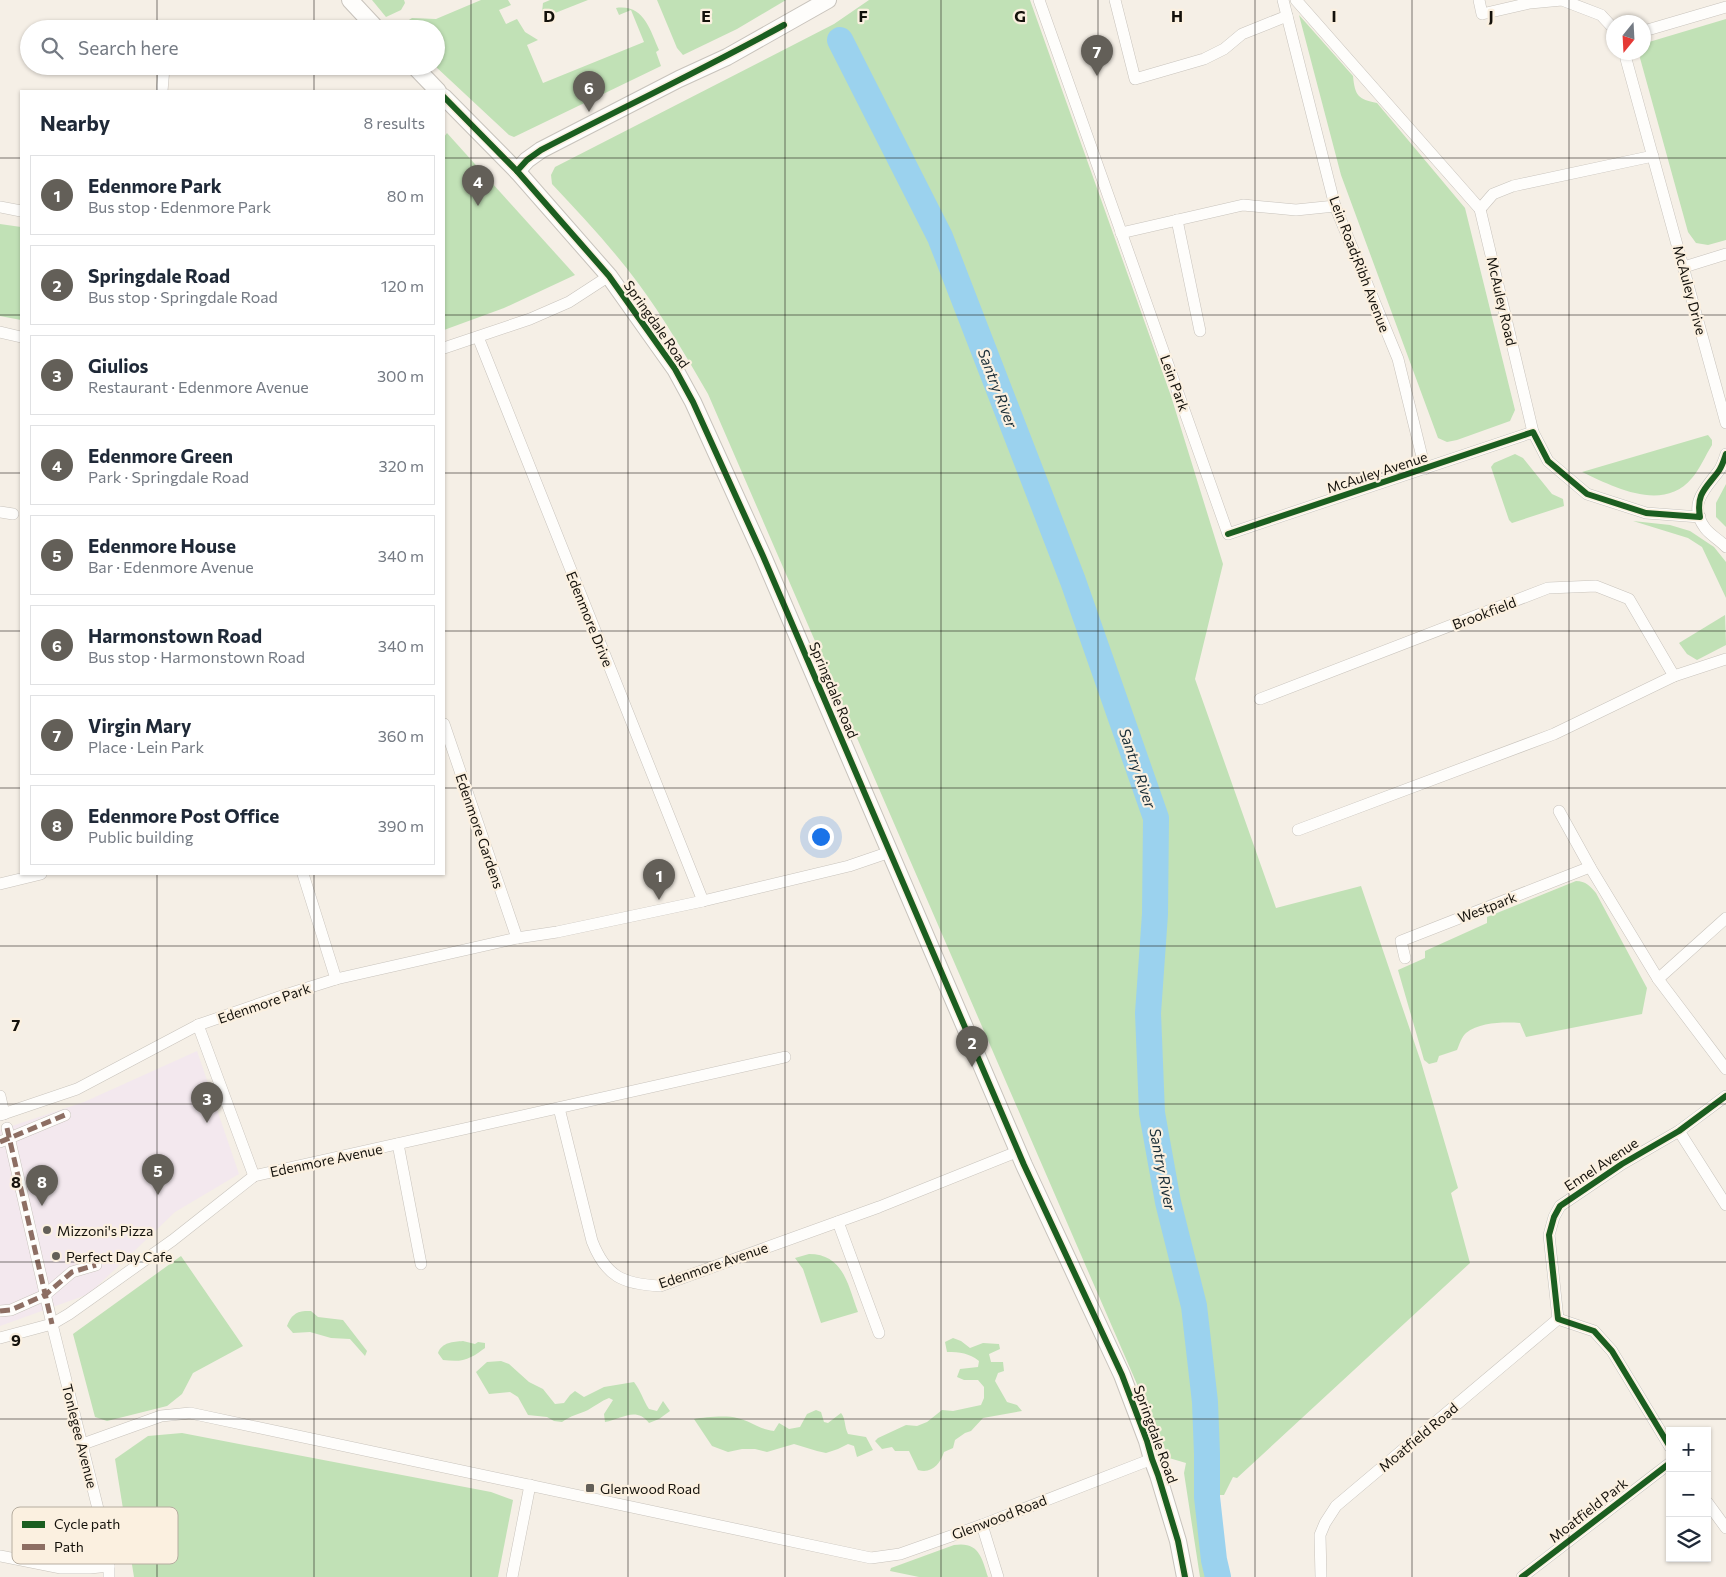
<!DOCTYPE html>
<html lang="en">
<head>
<meta charset="utf-8">
<style>
  :root { --surface:#fff; --page:#f6f6f7; --text:#1f2937; --muted:#747a83; --line:#e0e1e3; --accent:#635f58 }
  body { margin:0; font-family:Commissioner,sans-serif; background:var(--page); color:var(--text) }
  .controls { position:absolute; right:15px; bottom:15px; display:grid; overflow:hidden; border-radius:0px; box-shadow:0 1px 4px #0004 }
  .controls button { width:45px; height:45px; display:grid; place-items:center; padding:0; border:0; border-bottom:1px solid var(--line); background:var(--surface); color:var(--text); font:25px sans-serif }
  .compass { position:absolute; left:1606px; top:15px; width:45px; height:45px; border-radius:50%; background:var(--surface); box-shadow:0 1px 4px #0004; rotate:198deg }
  .you { position:absolute; left:820px; top:836px; width:18px; height:18px; margin:-12px; border:4px solid #fff; border-radius:50%; background:#1a73e8; box-shadow:0 0 0 8px #1a73e833 }
  .badge { display:grid; place-items:center; width:32px; height:32px; border-radius:50%; background:var(--accent); color:#fff; font-size:16px; font-weight:700 }
  .pin { position:absolute; translate:-50% -41px; filter:drop-shadow(0 1px 2px #0008) }
  .pin::after { content:''; position:absolute; top:26px; width:18px; height:15px; background:inherit; clip-path:polygon(0 0,100% 0,50% 100%) }
  .list { margin:0; padding:0; list-style:none }
  h2 { display:flex; justify-content:space-between; align-items:center; height:65px; margin:0; padding:0 20px; font-size:21px }
  h2 small { font-size:16px; font-weight:400; color:var(--muted) }
  .list li { display:grid; grid-template-columns:32px 1fr auto; gap:15px; align-items:center; box-sizing:border-box; height:80px; margin:0 10px 10px; padding:0 10px; border:1px solid var(--line); border-radius:0px }
  .list b { display:block; font-size:19px; white-space:nowrap }
  .list p { margin:0; font-size:16px; white-space:nowrap; color:var(--muted) }
  .list em { font-size:16px; font-style:normal; color:var(--muted) }
  .icon { flex:none; width:28px; height:28px; fill:none; stroke:currentColor; stroke-width:2; stroke-linecap:round; stroke-linejoin:round }
  .map { position:relative; flex:none; width:1726px; height:1577px; overflow:hidden }
  .search { position:absolute; background:var(--surface); box-shadow:0 1px 4px #0004; left:20px; top:20px; width:425px; height:55px; display:flex; align-items:center; gap:12px; box-sizing:border-box; padding:0 18px; border-radius:28px; color:var(--muted); font-size:19px }
  .panel { position:absolute; background:var(--surface); box-shadow:0 1px 4px #0004; left:20px; top:90px; width:425px; height:785px; border-radius:0px }
  .map>svg:first-child { display:block }
  .commercial { fill:#f3e8ee }
  .green { fill:#c1e1b6 }
  .lines { fill:none; stroke-linecap:round; stroke-linejoin:round }
  .river { stroke:#9bd2ee; stroke-width:26 }
  .street-casing { stroke:#c8c3bc; stroke-width:12 }
  .secondary-casing { stroke:#c8c3bc; stroke-width:18 }
  .street { stroke:#fefdfb; stroke-width:11 }
  .secondary { stroke:#fefdfb; stroke-width:16 }
  .quiet { stroke:#8d6e63; stroke-width:5; stroke-dasharray:10 5; stroke-linecap:butt }
  .cycleway-casing { stroke:#fbf0e0; stroke-width:9 }
  .cycleway { stroke:#1b5e20; stroke-width:6 }
  .grid { fill:none; stroke:#14110b; stroke-width:1; stroke-opacity:0.55 }
  .poi-dot { fill:#635f58; stroke:#fbf0e0; stroke-width:2 }
  .labels { text-anchor:middle; dominant-baseline:central; stroke-width:4.5; stroke-linejoin:round; paint-order:stroke }
  .street-label { font-size:14px; fill:#14110b; stroke:#fbf0e0 }
  .poi-label { font-size:14px; fill:#14110b; stroke:#fbf0e0; text-anchor:start }
  .water-label { font-size:15px; font-style:italic; fill:#1a2e38; stroke:#fbf0e0 }
  .key { fill:#fbf0e0; stroke:#b6ada0; stroke-width:1 }
  .key-label { font-size:14px; fill:#14110b }
  .grid-label { font-size:16px; text-anchor:middle; font-weight:bold; fill:#14110b; stroke:#fbf0e0; stroke-width:4.5; stroke-linejoin:round; paint-order:stroke }
</style>
</head>
<body>
<div class="map">
<svg width="1726" height="1577" viewBox="0 0 1726 1577">
  <rect width="100%" height="100%" fill="#f5efe6"/>
  <!-- commercial -->
  <path class="commercial" d="M 197,1051 L 239,1174 L 175,1212 L 89,1294 L 0,1326 L 0,1130 L 84,1102 Z"/>
  <!-- green -->
  <g class="green">
    <path d="M 372,0 L 404,0 L 405,3 L 401,10 L 386,17 Z"/>
    <path d="M 481,0 L 508,0 L 511,5 L 499,10 L 506,24 L 517,19 L 525,32 L 538,40 L 527,45 L 543,83 L 644,42 L 631,10 L 619,15 L 616,8 C 644,4 650,30 659,50 L 656,52 L 661,66 L 514,137 L 509,135 L 435,66 L 436,66 L 436,29 L 402,29 L 401,25 L 412,18 L 436,19 Z"/>
    <path d="M 550,0 L 588,0 L 550,15 L 542,12 L 543,3 Z"/>
    <path d="M 657,0 L 786,0 L 737,29 L 683,55 L 677,48 Z"/>
    <path d="M 869,0 L 1030,0 L 1171,396 L 1223,564 L 1195,679 L 1276,908 L 1361,886 L 1421,1062 L 1458,1188 L 1451,1193 L 1470,1263 L 1237,1478 L 1233,1477 L 1224,1495 L 1218,1495 L 1226,1577 L 1200,1577 L 1184,1473 L 1186,1463 L 1169,1458 L 708,394 C 686,356 664,318 638,283 C 612,248 582,216 552,184 L 551,175 L 555,167 L 834,24 Z"/>
    <path d="M 1299,15 L 1353,76 C 1355,96 1358,99 1377,103 L 1465,208 L 1515,410 L 1510,421 L 1457,440 L 1447,442 L 1438,438 L 1341,175 Z"/>
    <path d="M 1726,19 L 1726,240 L 1708,245 L 1696,243 L 1688,232 L 1640,58 L 1641,53 L 1644,52 L 1644,47 L 1649,42 Z"/>
    <path d="M 447,133 L 575,275 L 504,308 L 444,330 L 444,137 Z"/>
    <path d="M 0,224 L 21,227 L 21,320 L 0,316 Z"/>
    <path d="M 1708,435 L 1712,440 L 1712,445 C 1705,456 1700,469 1692,478 C 1663,513 1614,487 1582,472 Z"/>
    <path d="M 1515,454 L 1523,458 L 1552,494 L 1563,499 L 1564,506 L 1512,523 L 1509,520 L 1491,467 L 1494,463 Z"/>
    <path d="M 1726,484 L 1726,527 L 1716,517 L 1716,503 Z"/>
    <path d="M 1633,521 L 1670,525 L 1690,531 L 1714,547 L 1726,562 L 1726,598 L 1702,547 L 1688,538 Z"/>
    <path d="M 1725,615 L 1726,645 L 1697,660 L 1687,654 L 1679,643 Z"/>
    <path d="M 1576,881 C 1586,881 1590,886 1596,893 L 1647,988 L 1642,1014 L 1526,1037 L 1520,1023 C 1504,1022 1480,1022 1466,1033 C 1462,1036 1459,1045 1457,1050 L 1439,1056 L 1437,1062 L 1429,1064 L 1424,1060 L 1398,970 L 1425,958 L 1425,951 L 1487,923 L 1487,917 Z"/>
    <path d="M 809,1254 C 844,1254 848,1286 858,1312 L 821,1323 L 803,1269 L 795,1258 Z"/>
    <path d="M 181,1256 L 243,1346 L 193,1373 L 182,1394 L 167,1406 L 107,1421 L 95,1417 L 73,1334 Z"/>
    <path d="M 305,1311 L 311,1311 L 318,1317 L 343,1320 L 367,1351 L 365,1356 L 350,1339 L 331,1338 L 310,1332 L 293,1333 L 287,1326 C 291,1316 295,1312 305,1311 Z"/>
    <path d="M 953,1338 L 961,1341 L 970,1348 L 983,1343 L 999,1344 L 1000,1349 L 989,1354 L 991,1362 L 1003,1362 L 1004,1371 L 998,1373 L 995,1381 L 1007,1402 L 1017,1405 L 1022,1411 L 983,1418 L 971,1431 L 965,1433 L 955,1440 L 953,1448 L 944,1452 C 940,1464 932,1474 918,1470 L 909,1451 L 895,1451 L 892,1447 L 882,1449 L 875,1441 L 878,1438 L 906,1425 L 917,1426 L 927,1422 L 942,1410 L 953,1411 L 981,1405 L 984,1398 L 984,1387 L 978,1380 L 964,1380 L 957,1377 L 960,1369 L 978,1367 L 979,1361 C 969,1353 960,1352 947,1352 L 945,1342 Z"/>
    <path d="M 463,1341 L 475,1344 L 478,1342 L 485,1343 L 485,1348 C 480,1351 476,1355 471,1357 C 462,1362 453,1361 443,1360 L 438,1353 C 442,1342 453,1342 463,1341 Z"/>
    <path d="M 501,1361 L 509,1364 L 529,1382 L 543,1389 L 555,1404 L 564,1403 L 570,1395 L 575,1391 L 584,1397 L 604,1387 L 634,1382 C 641,1391 643,1400 649,1409 L 657,1411 L 663,1401 L 670,1411 L 659,1419 L 649,1423 C 636,1406 622,1419 605,1422 L 604,1414 L 613,1400 L 609,1398 C 601,1401 595,1406 588,1410 C 579,1414 570,1416 562,1422 L 554,1421 L 547,1417 L 528,1415 L 518,1397 L 510,1392 L 489,1394 L 476,1372 L 487,1362 Z"/>
    <path d="M 816,1410 L 821,1412 L 824,1422 L 828,1423 L 841,1413 C 846,1419 844,1426 848,1434 L 866,1437 L 873,1450 L 857,1457 L 854,1446 L 848,1444 L 838,1449 L 826,1453 L 817,1451 L 794,1444 L 767,1452 L 755,1449 L 742,1449 L 728,1452 L 712,1446 L 694,1419 C 705,1417 727,1415 737,1418 C 751,1421 758,1429 774,1431 L 779,1423 L 789,1429 L 800,1427 L 807,1414 Z"/>
    <path d="M 182,1433 L 491,1492 L 513,1500 L 498,1577 L 134,1577 L 115,1459 L 148,1436 Z"/>
    <path d="M 954,1545 C 979,1541 982,1558 988,1577 L 919,1577 L 890,1571 L 891,1568 Z"/>
  </g>
  <g class="lines">
    <!-- river -->
    <path class="river" d="M 840,40 L 940,237 L 1073,581 L 1156,818 L 1155,914 L 1148,1013 L 1152,1113 L 1168,1202 L 1194,1306 L 1205,1402 L 1207,1454 L 1207,1497 L 1214,1560 L 1218,1577"/>
    <!-- street casing -->
    <g class="street-casing">
      <g id="street">
        <path d="M 1039,0 L 1228,534 L 1533,432"/>
        <path d="M 1115,0 L 1135,79 L 1204,59 L 1224,49 L 1242,34 L 1287,16"/>
        <path d="M 1283,0 L 1335,206 L 1398,359 L 1425,469"/>
        <path d="M 1296,0 L 1480,209 L 1533,432 L 1548,461 L 1587,494 L 1646,513 L 1700,517"/>
        <path d="M 1479,0 L 1482,14 L 1530,3 L 1562,0 L 1601,15 L 1614,29"/>
        <path d="M 1644,31 L 1726,7"/>
        <path d="M 1627,52 L 1626,59 L 1726,423"/>
        <path d="M 162,91 L 164,68"/>
        <path d="M 0,207 L 21,211"/>
        <path d="M 1480,209 L 1493,194 L 1513,186 L 1653,156"/>
        <path d="M 1177,220 L 1200,331"/>
        <path d="M 1121,233 L 1243,205 L 1296,210 L 1335,206"/>
        <path d="M 1684,267 L 1726,254"/>
        <path d="M 0,332 L 21,337"/>
        <path d="M 478,337 L 703,901"/>
        <path d="M 444,348 L 530,319 L 569,302 L 609,276"/>
        <path d="M 1726,454 C 1724,460 1722,467 1718,472 C 1704,490 1688,505 1705,528 C 1710,535 1720,540 1726,547"/>
        <path d="M 0,512 L 13,514"/>
        <path d="M 1260,699 L 1548,588 L 1596,586 L 1629,599 L 1674,676"/>
        <path d="M 444,724 L 517,938"/>
        <path d="M 1559,811 L 1590,867 L 1658,979 L 1726,1069"/>
        <path d="M 1298,830 L 1554,734 L 1674,676 L 1726,659"/>
        <path d="M 303,874 L 336,979"/>
        <path d="M 0,884 L 41,874"/>
        <path d="M 1405,958 L 1401,941 L 1590,867"/>
        <path d="M 1658,979 L 1726,918"/>
        <path d="M 198,1025 L 254,1176"/>
        <path d="M 0,1096 L 4,1114"/>
        <path d="M 559,1108 L 592,1241 C 606,1277 623,1284 660,1286 L 879,1207 L 1019,1151"/>
        <path d="M 0,1115 L 77,1089 L 198,1025 L 285,995 L 336,979 L 517,938 L 557,932 L 703,901 L 849,866 L 890,852"/>
        <path d="M 7,1128 L 52,1324 L 103,1529 L 109,1566 L 109,1577"/>
        <path d="M 1679,1131 L 1726,1205"/>
        <path d="M 0,1142 L 65,1115"/>
        <path d="M 398,1144 L 421,1264"/>
        <path d="M 838,1222 L 879,1333"/>
        <path d="M 0,1311 L 11,1310 L 45,1295 L 72,1272 L 96,1265"/>
        <path d="M 1558,1319 L 1549,1235 L 1554,1217 L 1560,1206 L 1622,1164 L 1679,1131 L 1726,1096"/>
        <path d="M 1558,1319 L 1594,1331 L 1612,1351 L 1670,1447"/>
        <path d="M 0,1338 L 52,1324 L 69,1314 L 173,1240 L 254,1176 L 785,1057"/>
        <path d="M 83,1444 L 161,1416 L 190,1413 L 871,1558 L 900,1554 L 982,1525 L 1152,1459"/>
        <path d="M 1707,1502 L 1726,1528"/>
        <path d="M 982,1525 L 998,1577"/>
        <path d="M 0,1556 L 61,1568 L 90,1568 L 109,1566"/>
        <path d="M 512,1577 L 530,1485"/>
        <path d="M 1321,1577 L 1320,1535 L 1325,1523 L 1336,1506 L 1558,1319"/>
        <path d="M 1522,1577 L 1670,1463"/>
      </g>
    </g>
    <!-- secondary casing -->
    <g class="secondary-casing">
      <g id="secondary">
        <path d="M 350,0 L 377,29"/>
        <path d="M 414,66 L 438,91"/>
        <path d="M 444,97 L 517,171 L 609,276 L 675,369 L 693,402 L 763,556 L 1024,1165 L 1122,1375 L 1147,1441 L 1152,1459 L 1158,1475 L 1178,1541 L 1185,1577"/>
        <path d="M 517,171 L 527,160 L 541,150 L 679,79 L 727,57 L 828,0"/>
      </g>
    </g>
    <!-- street -->
    <use href="#street" class="street"/>
    <!-- secondary -->
    <use href="#secondary" class="secondary"/>
    <!-- quiet -->
    <g class="quiet">
      <path d="M 7,1128 L 52,1324"/>
      <path d="M 0,1142 L 65,1115"/>
      <path d="M 0,1311 L 11,1310 L 45,1295 L 72,1272 L 96,1265"/>
    </g>
    <!-- cycleway casing -->
    <g class="cycleway-casing">
      <g id="cycleway">
        <path d="M 444,97 L 517,171 L 609,276 L 675,369 L 693,402 L 763,556 L 1024,1165 L 1122,1375 L 1147,1441 L 1152,1459 L 1158,1475 L 1178,1541 L 1185,1577"/>
        <path d="M 517,171 L 527,160 L 541,150 C 622,108 704,69 784,25"/>
        <path d="M 1228,534 L 1533,432 L 1548,461 L 1587,494 L 1646,513 L 1700,517 C 1696,494 1705,489 1718,472 C 1722,467 1724,460 1726,454"/>
        <path d="M 1670,1447 L 1612,1351 L 1594,1331 L 1558,1319 L 1549,1235 L 1554,1217 L 1560,1206 L 1622,1164 L 1679,1131 L 1726,1096"/>
        <path d="M 1522,1577 L 1670,1463"/>
      </g>
    </g>
    <!-- cycleway -->
    <use href="#cycleway" class="cycleway"/>
  </g>
  <!-- grid -->
  <path class="grid" d="M 157,0 L 157,29M 314,0 L 314,29M 471,0 L 471,1577M 628,0 L 628,1577M 785,0 L 785,1577M 941,0 L 941,1577M 1098,0 L 1098,1577M 1255,0 L 1255,1577M 1412,0 L 1412,1577M 1569,0 L 1569,1577M 157,66 L 157,91M 314,66 L 314,91M 0,158 L 21,158M 444,158 L 1726,158M 0,315 L 21,315M 444,315 L 1726,315M 0,473 L 21,473M 444,473 L 1726,473M 0,631 L 21,631M 444,631 L 1726,631M 0,788 L 21,788M 444,788 L 1726,788M 157,874 L 157,1577M 314,874 L 314,1577M 0,946 L 1726,946M 0,1104 L 1726,1104M 0,1262 L 1726,1262M 0,1419 L 1726,1419"/>
  <!-- markers -->
  <g class="poi-dot">
    <circle cx="47" cy="1230" r="5"/>
    <circle cx="56" cy="1256" r="5"/>
    <rect x="585" y="1483" width="10" height="10" rx="2.5"/>
  </g>
  <g class="labels">
    <!-- street labels -->
    <g class="street-label">
      <text transform="translate(1360 264) rotate(69)">Lein Road;Ribh Avenue</text>
      <text transform="translate(1690 290) rotate(75)">McAuley Drive</text>
      <text transform="translate(1502 301) rotate(77)">McAuley Road</text>
      <text transform="translate(657 324) rotate(55)">Springdale Road</text>
      <text transform="translate(1175 383) rotate(70)">Lein Park</text>
      <text transform="translate(1377 472) rotate(-18)">McAuley Avenue</text>
      <text transform="translate(1484 613) rotate(-21)">Brookfield</text>
      <text transform="translate(590 619) rotate(68)">Edenmore Drive</text>
      <text transform="translate(834 690) rotate(67)">Springdale Road</text>
      <text transform="translate(480 831) rotate(71)">Edenmore Gardens</text>
      <text transform="translate(1487 907) rotate(-21)">Westpark</text>
      <text transform="translate(264 1003) rotate(-19)">Edenmore Park</text>
      <text transform="translate(326 1160) rotate(-12)">Edenmore Avenue</text>
      <text transform="translate(1601 1164) rotate(-33)">Ennel Avenue</text>
      <text transform="translate(713 1265) rotate(-19)">Edenmore Avenue</text>
      <text transform="translate(1156 1434) rotate(70)">Springdale Road</text>
      <text transform="translate(80 1436) rotate(76)">Tonlegee Avenue</text>
      <text transform="translate(1418 1437) rotate(-40)">Moatfield Road</text>
      <text transform="translate(1588 1510) rotate(-38)">Moatfield Park</text>
      <text transform="translate(999 1517) rotate(-21)">Glenwood Road</text>
    </g>
    <!-- poi labels -->
    <g class="poi-label">
      <text x="57" y="1230">Mizzoni's Pizza</text>
      <text x="66" y="1256">Perfect Day Cafe</text>
      <text x="600" y="1488">Glenwood Road</text>
    </g>
    <!-- water labels -->
    <g class="water-label">
      <text transform="translate(998 388) rotate(69)">Santry River</text>
      <text transform="translate(1138 768) rotate(71)">Santry River</text>
      <text transform="translate(1163 1169) rotate(79)">Santry River</text>
    </g>
  </g>
  <!-- legend -->
  <rect x="12" y="1507" width="166" height="57" rx="8" class="key"/>
  <rect x="22" y="1521" width="23" height="7" fill="#1b5e20"/>
  <rect x="22" y="1544" width="23" height="6" fill="#8d6e63"/>
  <g class="key-label">
    <text x="54" y="1529">Cycle path</text>
    <text x="54" y="1552">Path</text>
  </g>
  <g class="grid-label">
    <text x="549" y="22">D</text>
    <text x="706" y="22">E</text>
    <text x="863" y="22">F</text>
    <text x="1020" y="22">G</text>
    <text x="1177" y="22">H</text>
    <text x="1334" y="22">I</text>
    <text x="1491" y="22">J</text>
    <text x="16" y="1031">7</text>
    <text x="16" y="1188">8</text>
    <text x="16" y="1346">9</text>
  </g>
</svg>
<div class="controls">
<button>+</button>
<button>−</button>
<button><svg class="icon" aria-label="layers" viewBox="0 0 24 24"><path d="M12 4l9 5-9 5-9-5zM3 14l9 5 9-5"/></svg></button>
</div>
<svg class="compass" viewBox="-18 -18 36 36"><path d="M0-13l5 13h-10z" fill="#e53935"/><path d="M0 13l5-13h-10z" fill="#747a83"/></svg>
<div class="you"></div>
<div class="pin badge" style="left:659px;top:900px">1</div>
<div class="pin badge" style="left:972px;top:1067px">2</div>
<div class="pin badge" style="left:207px;top:1123px">3</div>
<div class="pin badge" style="left:478px;top:206px">4</div>
<div class="pin badge" style="left:158px;top:1195px">5</div>
<div class="pin badge" style="left:589px;top:112px">6</div>
<div class="pin badge" style="left:1097px;top:76px">7</div>
<div class="pin badge" style="left:42px;top:1206px">8</div>
<div class="search"><svg class="icon" aria-label="search" viewBox="0 0 24 24"><circle cx="10" cy="10" r="6"/><path d="M15 15l6 6"/></svg>Search here</div>
<section class="panel">
<h2>Nearby<small>8 results</small></h2>
<ul class="list">
<li><span class="badge">1</span><div><b>Edenmore Park</b><p>Bus stop · Edenmore Park</p></div><em>80 m</em></li>
<li><span class="badge">2</span><div><b>Springdale Road</b><p>Bus stop · Springdale Road</p></div><em>120 m</em></li>
<li><span class="badge">3</span><div><b>Giulios</b><p>Restaurant · Edenmore Avenue</p></div><em>300 m</em></li>
<li><span class="badge">4</span><div><b>Edenmore Green</b><p>Park · Springdale Road</p></div><em>320 m</em></li>
<li><span class="badge">5</span><div><b>Edenmore House</b><p>Bar · Edenmore Avenue</p></div><em>340 m</em></li>
<li><span class="badge">6</span><div><b>Harmonstown Road</b><p>Bus stop · Harmonstown Road</p></div><em>340 m</em></li>
<li><span class="badge">7</span><div><b>Virgin Mary</b><p>Place · Lein Park</p></div><em>360 m</em></li>
<li><span class="badge">8</span><div><b>Edenmore Post Office</b><p>Public building</p></div><em>390 m</em></li>
</ul>
</section>
</div>
</body>
</html>
